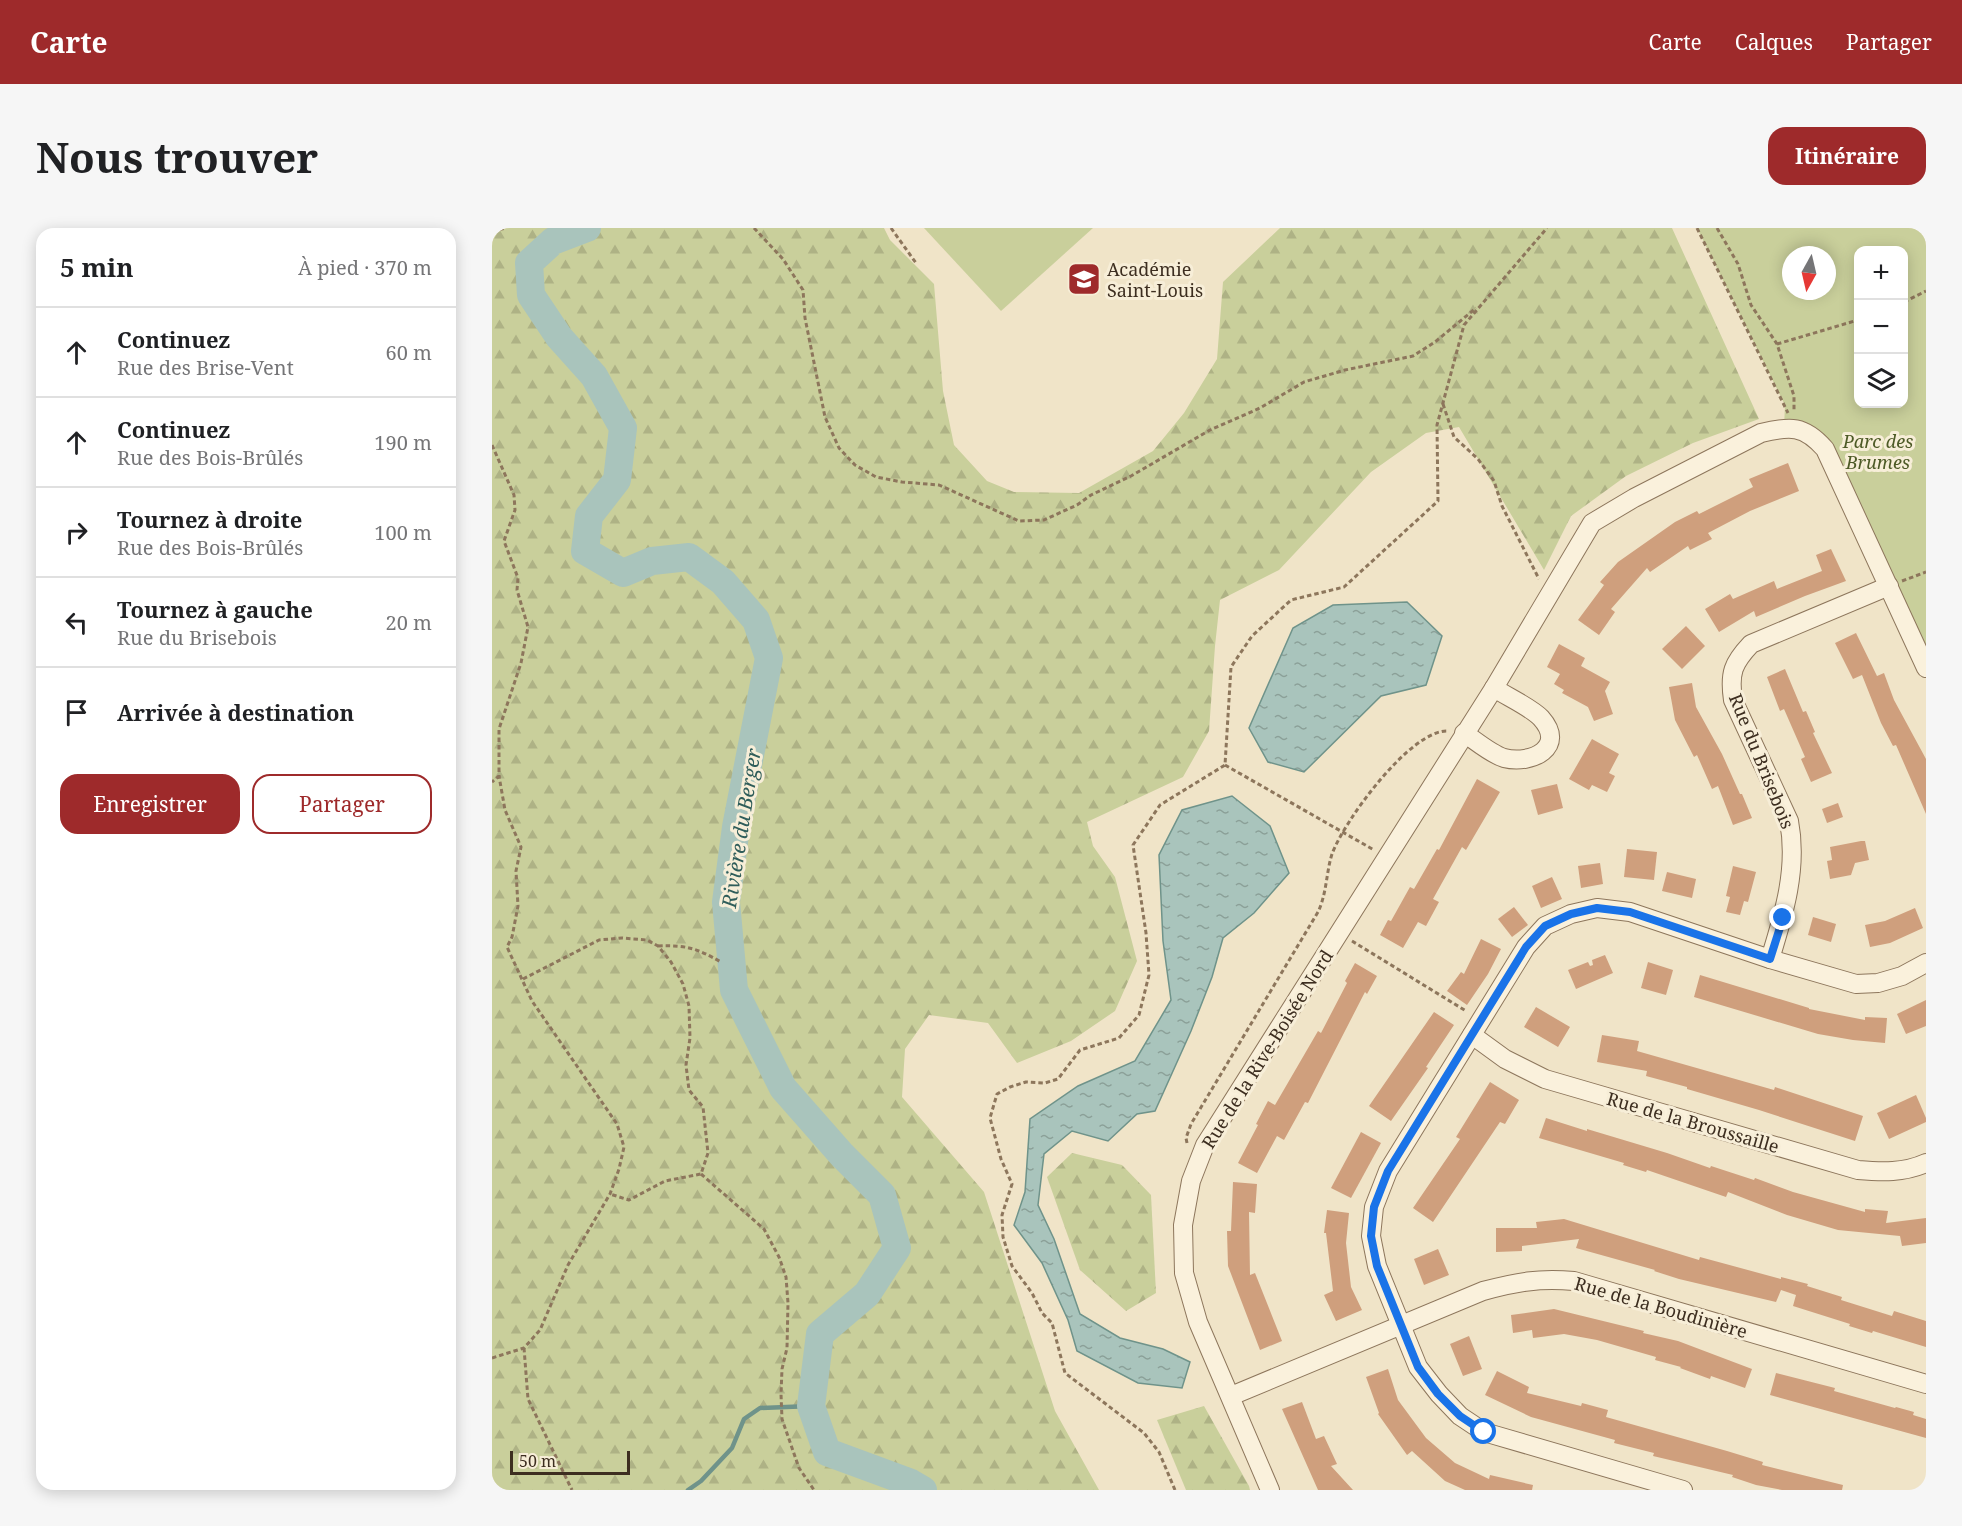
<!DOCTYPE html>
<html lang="fr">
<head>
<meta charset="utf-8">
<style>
  :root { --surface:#fff; --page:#f6f6f6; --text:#202124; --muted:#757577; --line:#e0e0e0; --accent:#9e2a2b }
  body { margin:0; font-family:"Noto Serif",serif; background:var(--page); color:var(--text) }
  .controls { position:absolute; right:18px; top:18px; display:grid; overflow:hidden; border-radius:12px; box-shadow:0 3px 15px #0003 }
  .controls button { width:54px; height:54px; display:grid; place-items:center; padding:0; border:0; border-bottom:2px solid var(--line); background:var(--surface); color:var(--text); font:30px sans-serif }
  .compass { position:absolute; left:1290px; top:18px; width:54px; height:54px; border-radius:50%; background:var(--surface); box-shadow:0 3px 15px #0003; rotate:188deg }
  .scale { position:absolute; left:18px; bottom:15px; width:120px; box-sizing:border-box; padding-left:6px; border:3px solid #3d2e20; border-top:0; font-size:16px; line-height:21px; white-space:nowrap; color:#3d2e20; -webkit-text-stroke:4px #f7eed8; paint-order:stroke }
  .stop { position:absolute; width:18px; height:18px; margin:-14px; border:4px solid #1a73e8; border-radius:50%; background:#fff }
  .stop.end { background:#1a73e8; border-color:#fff; box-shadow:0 2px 6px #0008 }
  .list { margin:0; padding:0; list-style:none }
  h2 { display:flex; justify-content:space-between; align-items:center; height:78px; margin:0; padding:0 24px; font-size:26px }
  h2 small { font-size:20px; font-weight:400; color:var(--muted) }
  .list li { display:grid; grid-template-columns:39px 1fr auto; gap:18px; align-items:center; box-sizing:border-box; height:90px; padding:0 24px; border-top:2px solid var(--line) }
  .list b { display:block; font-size:22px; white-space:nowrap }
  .list p { margin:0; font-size:20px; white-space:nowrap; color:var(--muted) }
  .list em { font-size:20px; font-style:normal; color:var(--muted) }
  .actions { display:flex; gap:12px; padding:18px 24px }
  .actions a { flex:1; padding:14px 0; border:2px solid var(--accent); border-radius:18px; text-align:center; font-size:21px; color:var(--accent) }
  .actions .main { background:var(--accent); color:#fff }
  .icon { flex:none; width:33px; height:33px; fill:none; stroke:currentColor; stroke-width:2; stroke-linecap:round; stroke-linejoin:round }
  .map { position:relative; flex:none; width:1434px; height:1262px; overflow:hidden; border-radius:18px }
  header { display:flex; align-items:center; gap:36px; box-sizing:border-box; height:84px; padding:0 30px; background:var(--accent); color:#fff }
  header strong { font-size:28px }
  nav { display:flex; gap:33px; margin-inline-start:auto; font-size:21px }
  .intro { display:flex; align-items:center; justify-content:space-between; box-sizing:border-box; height:144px; padding:0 36px }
  h1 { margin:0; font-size:42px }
  .button { padding:15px 27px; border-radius:18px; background:var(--accent); color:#fff; font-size:21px; font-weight:700 }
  main { display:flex; gap:36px; padding:0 36px }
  aside { flex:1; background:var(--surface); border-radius:18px; box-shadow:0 3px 15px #0003 }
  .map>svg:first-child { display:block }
  .forest { fill:url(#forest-firs) }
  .park { fill:#c9cf9b; fill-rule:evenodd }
  .water { fill:url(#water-ripples); stroke:#6f938a; stroke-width:1.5 }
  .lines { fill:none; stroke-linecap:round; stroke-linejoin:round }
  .stream { stroke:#6f938a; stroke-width:4.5 }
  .river { stroke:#a9c4bc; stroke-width:28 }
  .building { fill:#cf9f7d }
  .minor-casing { stroke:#8d765c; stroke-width:20 }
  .path { stroke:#8d765c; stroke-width:3; stroke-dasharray:4.5 3; stroke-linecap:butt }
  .minor { stroke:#faf1dc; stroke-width:18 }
  .route { stroke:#1a73e8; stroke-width:8 }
  .labels { text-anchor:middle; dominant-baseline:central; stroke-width:6; stroke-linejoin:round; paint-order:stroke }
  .poi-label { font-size:18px; fill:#3d2e20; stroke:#f7eed8; text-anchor:start }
  .park-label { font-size:18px; font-style:italic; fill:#4d5a26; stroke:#f7eed8 }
  .street-label { font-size:18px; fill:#3d2e20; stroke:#f7eed8 }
  .water-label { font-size:20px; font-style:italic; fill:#2f5d5a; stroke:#f7eed8 }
</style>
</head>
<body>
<header>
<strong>Carte</strong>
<nav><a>Carte</a><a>Calques</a><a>Partager</a></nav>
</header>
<div class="intro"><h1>Nous trouver</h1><a class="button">Itinéraire</a></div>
<main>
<aside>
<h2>5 min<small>À pied · 370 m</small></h2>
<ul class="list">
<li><svg class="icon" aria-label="ahead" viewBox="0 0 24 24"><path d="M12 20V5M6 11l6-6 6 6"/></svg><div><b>Continuez</b><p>Rue des Brise-Vent</p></div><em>60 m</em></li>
<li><svg class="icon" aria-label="ahead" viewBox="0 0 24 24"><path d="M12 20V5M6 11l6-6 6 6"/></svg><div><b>Continuez</b><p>Rue des Bois-Brûlés</p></div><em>190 m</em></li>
<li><svg class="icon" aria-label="right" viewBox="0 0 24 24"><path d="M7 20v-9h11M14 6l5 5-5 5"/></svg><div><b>Tournez à droite</b><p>Rue des Bois-Brûlés</p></div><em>100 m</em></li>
<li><svg class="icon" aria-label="left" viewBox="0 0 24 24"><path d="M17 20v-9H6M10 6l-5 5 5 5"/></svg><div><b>Tournez à gauche</b><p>Rue du Brisebois</p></div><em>20 m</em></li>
<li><svg class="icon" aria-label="arrive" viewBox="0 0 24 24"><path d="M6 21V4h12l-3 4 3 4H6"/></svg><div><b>Arrivée à destination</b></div></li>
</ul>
<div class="actions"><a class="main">Enregistrer</a><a>Partager</a></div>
</aside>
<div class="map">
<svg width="1434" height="1262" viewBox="0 0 1434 1262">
  <defs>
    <pattern id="forest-firs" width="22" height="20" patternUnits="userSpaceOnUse" patternTransform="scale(1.5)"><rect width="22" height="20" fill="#c9cf9b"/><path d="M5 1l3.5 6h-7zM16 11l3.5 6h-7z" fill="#aeb285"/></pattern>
    <pattern id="water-ripples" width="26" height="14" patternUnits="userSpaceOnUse" patternTransform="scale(1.5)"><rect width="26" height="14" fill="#a9c4bc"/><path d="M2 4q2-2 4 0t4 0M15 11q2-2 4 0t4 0" fill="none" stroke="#8ba098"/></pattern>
  </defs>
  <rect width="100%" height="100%" fill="#f0e4c8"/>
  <!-- forest -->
  <g class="forest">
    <path d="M 0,0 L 392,0 L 398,12 L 442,56 L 451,163 L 462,217 L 495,253 L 522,264 L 587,265 L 661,223 L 692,185 L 725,131 L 731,54 L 788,0 L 1180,0 L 1267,191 L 1201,215 L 1134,248 L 1079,288 L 1052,342 L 967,199 L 934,205 L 879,244 L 787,342 L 728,372 L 723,418 L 717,503 L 691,549 L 595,594 L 601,618 L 623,649 L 645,733 L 623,783 L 579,813 L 525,835 L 496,795 L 437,787 L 413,821 L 410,869 L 492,964 L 563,1183 L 607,1262 L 0,1262 Z"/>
    <path d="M 580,925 L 630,937 L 659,967 L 664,1065 L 634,1083 L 588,1042 L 555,949 Z"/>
    <path d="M 712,1178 L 757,1258 L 758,1262 L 694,1262 L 665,1192 Z"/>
  </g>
  <!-- park -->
  <g class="park">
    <path d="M 432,0 L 601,0 L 509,83 Z"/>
    <path d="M 1205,0 L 1434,0 L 1434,440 L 1333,221 L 1292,199 L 1293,177 ZM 1366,22 L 1412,22 L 1412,176 L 1366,176 ZM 1299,27 L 1335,27 L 1335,63 L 1299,63 Z"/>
  </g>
  <!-- water -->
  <g class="water">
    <path d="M 915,374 L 950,408 L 934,457 L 889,468 L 812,544 L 776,534 L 757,500 L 801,400 L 841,377 Z"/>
    <path d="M 740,568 L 778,598 L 797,645 L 762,685 L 731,710 L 720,749 L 699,803 L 663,883 L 645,886 L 616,913 L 580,903 L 552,926 L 546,977 L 562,1011 L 588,1086 L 628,1110 L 671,1121 L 698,1134 L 690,1160 L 646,1155 L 585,1123 L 576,1092 L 550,1035 L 522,997 L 533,964 L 538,891 L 586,858 L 643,833 L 679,772 L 671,713 L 667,627 L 690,582 Z"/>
  </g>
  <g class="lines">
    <!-- stream -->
    <path class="stream" d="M 196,1262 L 209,1253 L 240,1220 L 252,1191 L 268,1180 L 319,1178"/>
    <!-- river -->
    <path class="river" d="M 95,0 L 61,13 L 37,35 L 39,67 L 67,109 L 102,148 L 131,200 L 125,252 L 97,288 L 93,323 L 131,345 L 160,333 L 197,329 L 231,354 L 264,392 L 277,430 L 244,599 L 234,674 L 242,762 L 291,860 L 350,927 L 390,967 L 405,1020 L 375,1066 L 328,1106 L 319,1178 L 335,1224 L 419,1255 L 431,1262"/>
  </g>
  <!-- building -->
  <g class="building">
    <path d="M 1296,235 L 1307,263 L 1258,283 L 1216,305 L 1220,311 L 1198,322 L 1196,318 L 1158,344 L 1155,340 L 1119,381 L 1123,384 L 1107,407 L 1086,392 L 1112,357 L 1108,354 L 1126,334 L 1183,294 L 1205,283 L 1207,286 L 1261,259 L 1257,251 Z"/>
    <path d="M 1339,321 L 1354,353 L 1313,368 L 1264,389 L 1262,383 L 1227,404 L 1213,381 L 1238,366 L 1241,371 L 1282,353 L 1285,361 L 1330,343 L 1324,327 Z"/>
    <path d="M 1194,398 L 1213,418 L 1190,441 L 1170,421 Z"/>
    <path d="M 1364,405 L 1385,448 L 1392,445 L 1402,472 L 1434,531 L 1434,586 L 1404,517 L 1401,518 L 1389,495 L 1370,447 L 1361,451 L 1343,415 Z"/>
    <path d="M 1067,416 L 1093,430 L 1089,438 L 1118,454 L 1113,463 L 1121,486 L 1102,493 L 1096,479 L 1070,465 L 1072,462 L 1062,456 L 1068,446 L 1055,439 Z"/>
    <path d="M 1293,441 L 1311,484 L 1314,483 L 1323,504 L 1321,505 L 1340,545 L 1319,554 L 1309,531 L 1313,529 L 1292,481 L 1288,483 L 1275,449 Z"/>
    <path d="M 1200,455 L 1204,479 L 1230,526 L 1248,566 L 1250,566 L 1260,590 L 1241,597 L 1226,558 L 1220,561 L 1205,527 L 1202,529 L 1183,492 L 1177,459 Z"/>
    <path d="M 1100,511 L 1127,526 L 1117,545 L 1123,548 L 1115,564 L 1100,557 L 1097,562 L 1077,551 Z"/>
    <path d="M 985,551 L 1008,564 L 974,622 L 970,619 L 941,671 L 947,674 L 934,698 L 926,694 L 911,720 L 888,707 L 896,692 L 899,693 L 918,659 L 922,661 L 945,621 L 947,622 Z"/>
    <path d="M 1065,556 L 1071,580 L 1046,587 L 1039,562 Z"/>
    <path d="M 1346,575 L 1351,589 L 1335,595 L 1330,581 Z"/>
    <path d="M 1369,613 L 1373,613 L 1377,632 L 1363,635 L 1359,647 L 1338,651 L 1335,633 L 1340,632 L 1338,619 Z"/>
    <path d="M 1135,621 L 1165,624 L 1162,652 L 1132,649 Z"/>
    <path d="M 1108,635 L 1111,656 L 1089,660 L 1086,638 Z"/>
    <path d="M 1241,638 L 1264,644 L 1256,674 L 1252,673 L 1248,687 L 1234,684 L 1238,669 L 1234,668 Z"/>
    <path d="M 1175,644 L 1204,651 L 1200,670 L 1170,663 Z"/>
    <path d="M 1060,649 L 1070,671 L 1049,680 L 1040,658 Z"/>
    <path d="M 1022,679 L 1036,697 L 1020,709 L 1006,691 Z"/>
    <path d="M 1423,680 L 1431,700 L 1398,715 L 1378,719 L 1373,697 L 1393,693 Z"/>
    <path d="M 1321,689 L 1344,696 L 1339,714 L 1316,707 Z"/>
    <path d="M 989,711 L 1009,721 L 996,746 L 975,777 L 955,763 L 969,744 L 972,746 Z"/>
    <path d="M 1113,727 L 1121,745 L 1084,761 L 1076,742 L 1096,734 L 1098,738 L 1101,737 L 1100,732 Z"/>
    <path d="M 1156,734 L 1181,742 L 1174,767 L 1149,760 Z"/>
    <path d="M 863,735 L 885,748 L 875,766 L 873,764 L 816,875 L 813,874 L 792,912 L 785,908 L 765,945 L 746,935 L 766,897 L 764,896 L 776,873 L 783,877 L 826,803 L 829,805 L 855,755 L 853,753 Z"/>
    <path d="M 1208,747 L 1317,780 L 1317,781 L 1373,792 L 1373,789 L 1395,790 L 1393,815 L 1361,812 L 1326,806 L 1202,769 Z"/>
    <path d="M 1434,772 L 1434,798 L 1414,806 L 1405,786 Z"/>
    <path d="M 1044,779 L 1078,799 L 1066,819 L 1032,799 Z"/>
    <path d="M 942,784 L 962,797 L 934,839 L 936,840 L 899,893 L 877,878 Z"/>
    <path d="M 1110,807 L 1147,813 L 1145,823 L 1282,862 L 1283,859 L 1371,888 L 1363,913 L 1267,882 L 1195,861 L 1195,859 L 1154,848 L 1155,843 L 1105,834 Z"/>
    <path d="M 998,854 L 1027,872 L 1013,896 L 1008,894 L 941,994 L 921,980 L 968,911 L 964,909 Z"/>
    <path d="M 1424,867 L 1434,890 L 1434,894 L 1397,911 L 1385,885 Z"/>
    <path d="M 1054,890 L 1095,903 L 1095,901 L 1175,925 L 1218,940 L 1219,938 L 1262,952 L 1263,950 L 1301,964 L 1373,984 L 1373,981 L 1396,983 L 1394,995 L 1434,990 L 1434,1015 L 1410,1018 L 1408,1008 L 1346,1002 L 1295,987 L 1236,964 L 1234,969 L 1155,942 L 1154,944 L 1131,937 L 1132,935 L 1047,910 Z"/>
    <path d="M 869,904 L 889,915 L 859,970 L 839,960 Z"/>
    <path d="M 741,954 L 765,956 L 763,985 L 757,984 L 758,1047 L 763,1045 L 790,1113 L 768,1122 L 736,1038 L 735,1003 L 739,1003 Z"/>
    <path d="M 835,982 L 857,985 L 854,1015 L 859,1059 L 870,1082 L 844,1093 L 832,1067 L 841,1063 L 834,1005 L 832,1005 Z"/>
    <path d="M 1072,991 L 1207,1032 L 1208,1029 L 1289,1051 L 1289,1049 L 1316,1056 L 1315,1058 L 1350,1069 L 1349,1072 L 1400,1088 L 1402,1083 L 1434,1093 L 1434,1119 L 1381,1103 L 1380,1105 L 1357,1098 L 1358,1096 L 1301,1078 L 1304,1067 L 1289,1062 L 1284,1074 L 1187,1051 L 1162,1043 L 1163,1042 L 1084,1020 L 1087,1011 L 1030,1018 L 1030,1023 L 1004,1024 L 1004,1000 L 1045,1000 L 1044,994 Z"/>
    <path d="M 946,1021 L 957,1047 L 932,1057 L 922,1031 Z"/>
    <path d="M 1062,1081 L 1152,1103 L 1151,1105 L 1186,1113 L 1260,1141 L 1253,1160 L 1219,1148 L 1218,1151 L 1188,1140 L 1189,1139 L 1163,1132 L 1164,1129 L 1105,1112 L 1072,1106 L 1041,1110 L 1040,1102 L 1021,1105 L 1019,1087 Z"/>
    <path d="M 977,1108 L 990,1141 L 971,1148 L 958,1116 Z"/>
    <path d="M 896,1141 L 906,1172 L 934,1210 L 963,1235 L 997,1251 L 998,1247 L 1041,1257 L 1040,1262 L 973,1262 L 953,1253 L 920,1223 L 915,1227 L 886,1186 L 887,1185 L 874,1149 Z"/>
    <path d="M 1005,1143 L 1037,1159 L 1035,1165 L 1089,1178 L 1090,1175 L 1116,1182 L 1114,1189 L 1235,1223 L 1271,1234 L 1270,1237 L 1351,1257 L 1350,1262 L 1290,1262 L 1264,1257 L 1240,1249 L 1241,1247 L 1161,1228 L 1162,1225 L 1122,1215 L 1123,1212 L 1039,1189 L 993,1167 Z"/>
    <path d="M 1284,1145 L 1343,1160 L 1342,1163 L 1403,1180 L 1404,1179 L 1422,1184 L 1421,1187 L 1434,1191 L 1434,1210 L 1278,1167 Z"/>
    <path d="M 810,1174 L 824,1211 L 832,1208 L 845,1236 L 839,1238 L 861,1262 L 826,1262 L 790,1181 Z"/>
  </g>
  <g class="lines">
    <!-- minor casing -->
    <g class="minor-casing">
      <g id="minor">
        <path d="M 972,505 C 984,513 999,526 1012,530 C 1040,537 1075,519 1049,490 C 1040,480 1014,468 1002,460"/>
        <path d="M 1278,731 C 1292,686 1306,640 1297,593 L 1241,472 C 1237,445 1241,435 1259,416 L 1397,358"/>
        <path d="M 980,807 L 1013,831 L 1053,851 L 1366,942 C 1390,944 1412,945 1434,935"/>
        <path d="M 739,1168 L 991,1063 C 1025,1054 1046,1050 1082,1053 L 1434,1156"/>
        <path d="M 778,1262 L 706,1094 L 692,1045 L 691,997 L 699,953 L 713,917 L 1002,460 L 1100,295 L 1142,270 L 1269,205 C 1298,198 1312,197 1333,221 L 1434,440"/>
        <path d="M 1191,1262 L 992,1204 L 968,1188 L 947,1166 L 926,1139 L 885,1038 L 879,1008 L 882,979 L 896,943 L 1034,719 L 1053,698 L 1079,686 L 1105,680 L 1138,684 L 1278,731 L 1364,756 L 1386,755 L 1410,748 L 1434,735"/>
      </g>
    </g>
    <!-- path -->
    <g class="path">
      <path d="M 262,0 L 291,31 L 311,62 L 313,90 L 333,189 L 347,220 L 363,237 L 384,249 L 410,254 L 447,257 L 527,293 L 552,292 L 585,277 L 599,267 L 639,248 L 718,202 L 768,180 L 812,154 L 853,142 L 921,128 L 943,114 L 984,80"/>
      <path d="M 399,0 L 424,35"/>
      <path d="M 1205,0 L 1296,185"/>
      <path d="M 1225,0 L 1246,36 L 1259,77 L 1285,116 L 1302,168 L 1302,184"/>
      <path d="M 0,3 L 14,0"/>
      <path d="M 1412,74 L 1434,63"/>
      <path d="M 1285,116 L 1366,92"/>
      <path d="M 951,176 L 962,209 L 986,231 L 1002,253 L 1010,278 L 1047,351"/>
      <path d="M 0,217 L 22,267 L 23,282 L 12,313 L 26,350 L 25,362 L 36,399 L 29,435 L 7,501 L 7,548 L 0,554"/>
      <path d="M 1410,353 L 1434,344"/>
      <path d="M 733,537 L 882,622"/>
      <path d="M 860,713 L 974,783"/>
      <path d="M 166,718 C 195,717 204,720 229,734"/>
      <path d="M 31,751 L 107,712 L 130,710 L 155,712 L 166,718 L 179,734 L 191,756 L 197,778 L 198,810 L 194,837 L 197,862 L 211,879 L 216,925 L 209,946 L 173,953 L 137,972 L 118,966"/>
      <path d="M 695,915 L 694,910 L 699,896 L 826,684 C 835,665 834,645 840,626 C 852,593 919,501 956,503"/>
      <path d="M 209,946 L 272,1001 L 287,1029 L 294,1049 L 296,1075 L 295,1120 L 290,1141 L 289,1166 L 290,1191 L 307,1240 L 322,1262"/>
      <path d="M 32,1120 L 36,1171 L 80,1262"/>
      <path d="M 0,1130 L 32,1120 L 48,1102 L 76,1037 L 118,966 L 127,941 L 132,919 L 125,896 L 40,773 L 15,719 L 20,709 L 26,678 L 24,643 L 29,619 L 13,582 L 7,548"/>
      <path d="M 683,1262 L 667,1224 L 652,1205 L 573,1145 L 560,1095 L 550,1085 L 540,1065 L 520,1038 L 511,1009 L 510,987 L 520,956 L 509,931 L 498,890 L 505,866 L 518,859 L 534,854 L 553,855 L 566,851 L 588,822 L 627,810 L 647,787 L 657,747 L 654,705 L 641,617 L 668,577 L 733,537 L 739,439 L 760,408 L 799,372 L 852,359 L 946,273 L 945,197 L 972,97 L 1055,0"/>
    </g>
    <!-- minor -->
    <use href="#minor" class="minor"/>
  </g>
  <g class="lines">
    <!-- route -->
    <path class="route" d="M 992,1204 L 968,1188 L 946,1166 L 926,1139 L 885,1038 L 879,1008 L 882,979 L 896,943 L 1034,719 L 1053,698 L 1079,686 L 1105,680 L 1138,684 L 1278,731 L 1291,690"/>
  </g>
  <!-- icons -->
  <defs>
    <g id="school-square" transform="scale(1.725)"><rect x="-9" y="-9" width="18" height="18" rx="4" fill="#9e2a2b" stroke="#f7eed8"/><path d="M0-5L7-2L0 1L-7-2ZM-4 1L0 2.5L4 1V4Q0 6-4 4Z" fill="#fff"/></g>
  </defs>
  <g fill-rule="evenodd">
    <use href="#school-square" x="592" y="51"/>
  </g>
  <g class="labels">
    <!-- poi labels -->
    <g class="poi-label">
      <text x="615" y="41">Académie<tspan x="615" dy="21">Saint-Louis</tspan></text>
    </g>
    <!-- park labels -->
    <g class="park-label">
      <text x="1386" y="213">Parc des<tspan x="1386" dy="21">Brumes</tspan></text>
    </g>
    <!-- street labels -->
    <g class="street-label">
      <text transform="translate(1270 533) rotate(68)">Rue du Brisebois</text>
      <text transform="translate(775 821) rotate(-58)">Rue de la Rive-Boisée Nord</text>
      <text transform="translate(1201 894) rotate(16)">Rue de la Broussaille</text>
      <text transform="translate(1169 1079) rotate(16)">Rue de la Boudinière</text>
    </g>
    <!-- water labels -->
    <g class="water-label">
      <text transform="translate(249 600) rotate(-81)">Rivière du Berger</text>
    </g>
  </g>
</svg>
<div class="controls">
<button>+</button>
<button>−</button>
<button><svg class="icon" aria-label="layers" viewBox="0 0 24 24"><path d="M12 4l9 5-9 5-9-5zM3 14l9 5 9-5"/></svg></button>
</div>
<svg class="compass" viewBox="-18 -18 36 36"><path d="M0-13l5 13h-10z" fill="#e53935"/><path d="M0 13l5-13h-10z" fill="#757577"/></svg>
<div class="scale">50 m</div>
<div class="stop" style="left:992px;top:1204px"></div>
<div class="stop end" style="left:1291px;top:690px"></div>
</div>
</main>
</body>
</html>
